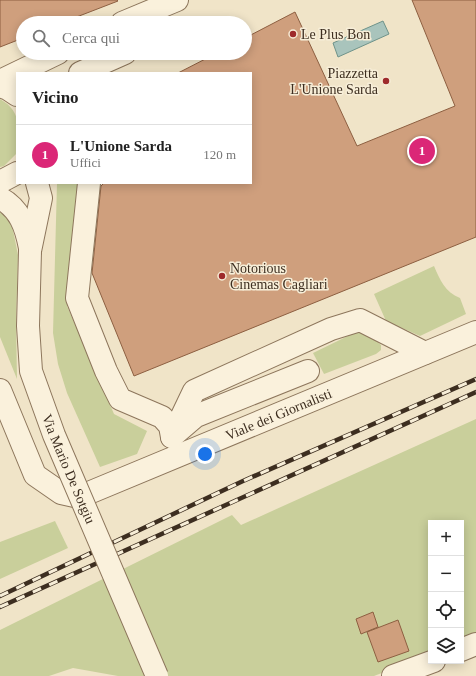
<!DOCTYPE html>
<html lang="it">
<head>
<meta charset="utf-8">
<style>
  :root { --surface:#fff; --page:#f2f2f2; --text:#222; --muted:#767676; --line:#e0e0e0; --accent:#db2777 }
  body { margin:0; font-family:Georgia,serif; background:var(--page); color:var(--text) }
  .controls { position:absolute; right:12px; bottom:12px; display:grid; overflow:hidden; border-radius:0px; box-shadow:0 2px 10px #0003 }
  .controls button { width:36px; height:36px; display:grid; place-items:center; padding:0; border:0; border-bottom:1px solid var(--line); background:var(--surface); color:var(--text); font:20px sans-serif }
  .you { position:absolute; left:205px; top:454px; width:14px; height:14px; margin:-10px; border:3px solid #fff; border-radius:50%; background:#1a73e8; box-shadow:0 0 0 6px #1a73e833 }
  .badge { display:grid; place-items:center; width:26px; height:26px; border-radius:50%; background:var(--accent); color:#fff; font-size:13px; font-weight:700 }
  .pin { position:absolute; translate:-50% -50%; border:2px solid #fff; box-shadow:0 1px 4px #0006 }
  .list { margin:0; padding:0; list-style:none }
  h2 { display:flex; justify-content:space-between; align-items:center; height:52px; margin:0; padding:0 16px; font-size:17px }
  h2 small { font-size:13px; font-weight:400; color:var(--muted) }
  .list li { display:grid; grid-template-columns:26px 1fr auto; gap:12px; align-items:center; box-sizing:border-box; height:60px; padding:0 16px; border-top:1px solid var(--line) }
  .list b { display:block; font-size:15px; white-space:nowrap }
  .list p { margin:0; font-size:13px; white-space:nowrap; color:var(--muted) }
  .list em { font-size:13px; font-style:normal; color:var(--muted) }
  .icon { flex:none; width:22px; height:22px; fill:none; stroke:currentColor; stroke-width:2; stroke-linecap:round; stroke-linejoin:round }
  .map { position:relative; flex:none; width:476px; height:676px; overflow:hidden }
  .search { position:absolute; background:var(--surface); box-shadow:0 2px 10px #0003; left:16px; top:16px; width:236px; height:44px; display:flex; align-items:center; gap:10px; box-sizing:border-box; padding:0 14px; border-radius:22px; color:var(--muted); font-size:15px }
  .panel { position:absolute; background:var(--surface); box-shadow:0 2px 10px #0003; left:16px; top:72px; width:236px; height:112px; border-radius:0px }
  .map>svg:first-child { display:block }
  .green { fill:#c9cf9b }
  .water { fill:#a9c4bc; stroke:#6f938a }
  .building { fill:#cf9f7d; stroke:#8d5f41 }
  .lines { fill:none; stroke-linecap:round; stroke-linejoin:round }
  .minor-casing { stroke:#8d765c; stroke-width:24 }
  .minor { stroke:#faf1dc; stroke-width:22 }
  .rail-casing { stroke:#3d2e20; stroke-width:4.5 }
  .rail { stroke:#f7eed8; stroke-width:3; stroke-dasharray:9; stroke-linecap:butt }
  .minor-bridge-casing { stroke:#8d765c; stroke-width:24; stroke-linecap:butt }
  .minor-bridge { stroke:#faf1dc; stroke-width:22 }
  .poi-dot { fill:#9e2a2b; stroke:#f7eed8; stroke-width:1.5 }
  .labels { text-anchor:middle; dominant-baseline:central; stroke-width:3; stroke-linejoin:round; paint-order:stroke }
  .poi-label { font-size:14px; fill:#3d2e20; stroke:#f7eed8; text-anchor:start }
  .street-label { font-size:14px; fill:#3d2e20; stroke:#f7eed8 }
</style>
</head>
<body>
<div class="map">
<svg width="476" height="676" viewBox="0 0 476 676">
  <rect width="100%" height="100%" fill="#f0e4c8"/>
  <!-- green -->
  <g class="green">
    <path d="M 0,99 C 24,113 17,129 17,153 L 4,166 L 0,167 Z"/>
    <path d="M 57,183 L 78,183 L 67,306 L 114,414 L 147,431 L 137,454 L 100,467 L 67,393 L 58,364 L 53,333 Z"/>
    <path d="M 0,212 L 7,217 L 12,225 L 18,255 L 16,320 L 17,379 L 0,337 Z"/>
    <path d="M 434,266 C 440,280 445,292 460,298 L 466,314 L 420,336 L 386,321 L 374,294 Z"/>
    <path d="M 361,332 L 373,338 L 381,345 L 381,350 L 376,354 L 324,374 L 313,353 L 352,334 Z"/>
    <path d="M 476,419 L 476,637 L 461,643 L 461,523 L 431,523 L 431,654 L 374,676 L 118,676 L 73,668 L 49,676 L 0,676 L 0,630 L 232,515 L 241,525 Z"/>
    <path d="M 55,521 L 68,548 L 0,579 L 0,542 Z"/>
  </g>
  <!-- water -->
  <path class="water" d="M 383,21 L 389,34 L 338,57 L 333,43 Z"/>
  <!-- building -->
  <g class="building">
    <path d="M 0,0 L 117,0 L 118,1 L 61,23 L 23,23 L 23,38 L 0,47 Z"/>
    <path d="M 412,0 L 476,0 L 476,237 L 134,376 L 92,273 L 101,186 L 104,183 L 251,183 L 251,73 L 178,73 L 217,53 L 245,53 L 245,38 L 295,12 L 357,146 L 455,106 Z"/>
    <path d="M 373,612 L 378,627 L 361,634 L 356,619 Z"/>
    <path d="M 398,620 L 409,651 L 378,662 L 367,632 Z"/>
  </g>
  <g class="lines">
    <!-- minor casing -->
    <g class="minor-casing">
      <g id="minor">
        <path d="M 122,23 L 177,0"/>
        <path d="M 80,73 L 125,53"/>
        <path d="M 0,81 L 58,53"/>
        <path d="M 0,86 L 8,89 L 17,95"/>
        <path d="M 0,182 L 17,173"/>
        <path d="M 89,183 L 77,298 L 106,371 L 120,399 L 162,417 L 170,426 L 172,437"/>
        <path d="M 0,198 C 20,209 26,227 30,248"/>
        <path d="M 30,251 L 41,198 L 37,183"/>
        <path id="s1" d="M 0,390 L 35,475 L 61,493 L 79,497 L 476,332"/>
        <path d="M 175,434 L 196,416 L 308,371"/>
        <path d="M 172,437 L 194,391 L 331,329 L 360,320 L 425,353"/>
        <path d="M 461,650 L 476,644"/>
        <path d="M 393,676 L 434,661"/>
      </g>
    </g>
    <!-- minor -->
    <use href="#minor" class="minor"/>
    <!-- rail casing -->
    <g class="rail-casing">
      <g id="rail">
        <path d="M 0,596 L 243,481 L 476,379"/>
        <path d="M 0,607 L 476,392"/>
      </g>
    </g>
    <!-- rail -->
    <use href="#rail" class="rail"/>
    <!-- minor-bridge casing -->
    <g class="minor-bridge-casing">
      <g id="minor-bridge">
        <path id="s2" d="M 30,251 L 28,326 L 31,371 L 54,435 L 157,676"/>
      </g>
    </g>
    <!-- minor-bridge -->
    <use href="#minor-bridge" class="minor-bridge"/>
  </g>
  <!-- markers -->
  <g class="poi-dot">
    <circle cx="293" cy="34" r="4"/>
    <circle cx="386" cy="81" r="4"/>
    <circle cx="222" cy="276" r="4"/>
  </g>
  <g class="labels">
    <!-- poi labels -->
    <g class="poi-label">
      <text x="301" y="34">Le Plus Bon</text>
      <text x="378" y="73" text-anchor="end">Piazzetta<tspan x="378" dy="16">L'Unione Sarda</tspan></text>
      <text x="230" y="268">Notorious<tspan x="230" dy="16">Cinemas Cagliari</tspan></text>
    </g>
    <!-- street labels -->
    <g class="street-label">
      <text stroke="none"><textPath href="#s1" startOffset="358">Viale dei Giornalisti</textPath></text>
      <text stroke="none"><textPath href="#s2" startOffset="225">Via Mario De Sotgiu</textPath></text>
    </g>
  </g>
</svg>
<div class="controls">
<button>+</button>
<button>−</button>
<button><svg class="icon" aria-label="locate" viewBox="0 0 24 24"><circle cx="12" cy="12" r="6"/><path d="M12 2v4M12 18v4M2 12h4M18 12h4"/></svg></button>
<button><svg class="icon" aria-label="layers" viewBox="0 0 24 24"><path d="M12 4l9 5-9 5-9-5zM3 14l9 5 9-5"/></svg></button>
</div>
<div class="you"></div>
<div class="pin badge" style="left:422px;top:151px">1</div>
<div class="search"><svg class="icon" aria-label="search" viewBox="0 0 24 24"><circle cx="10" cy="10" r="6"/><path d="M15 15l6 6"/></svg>Cerca qui</div>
<section class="panel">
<h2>Vicino<small></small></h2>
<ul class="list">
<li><span class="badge">1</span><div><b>L'Unione Sarda</b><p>Uffici</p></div><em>120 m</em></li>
</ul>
</section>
</div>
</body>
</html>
